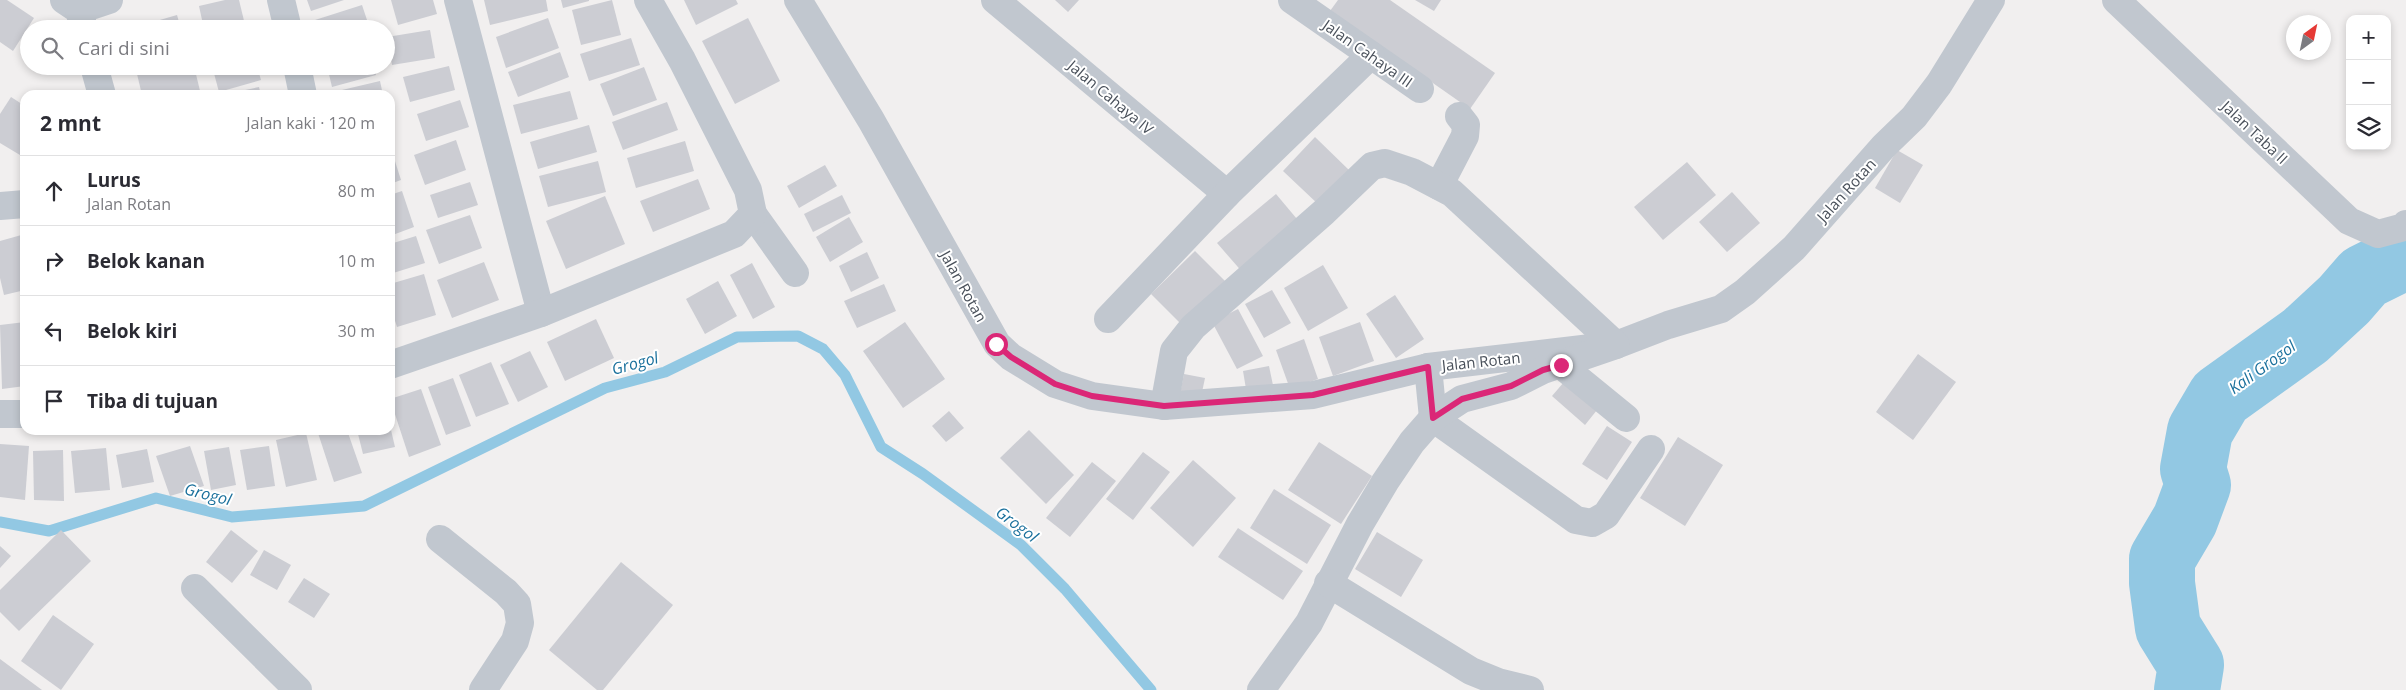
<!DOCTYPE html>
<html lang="id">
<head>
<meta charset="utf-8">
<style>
  :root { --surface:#fff; --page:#f2f2f3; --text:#2b2b33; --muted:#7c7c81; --line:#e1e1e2 }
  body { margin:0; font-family:"Open Sans",sans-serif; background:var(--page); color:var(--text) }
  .controls { position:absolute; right:15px; top:15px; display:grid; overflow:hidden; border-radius:10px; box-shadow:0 2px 8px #0003 }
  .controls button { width:45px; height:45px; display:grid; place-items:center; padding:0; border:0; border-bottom:1px solid var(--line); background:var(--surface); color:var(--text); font:25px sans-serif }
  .compass { position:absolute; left:2286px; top:15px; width:45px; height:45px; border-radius:50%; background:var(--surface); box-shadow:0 2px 8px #0003; rotate:33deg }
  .stop { position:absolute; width:15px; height:15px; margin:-11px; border:4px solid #db2777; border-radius:50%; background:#fff }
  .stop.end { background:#db2777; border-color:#fff; box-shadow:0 1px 5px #0008 }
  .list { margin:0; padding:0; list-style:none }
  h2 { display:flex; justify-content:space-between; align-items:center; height:65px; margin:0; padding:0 20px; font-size:21px }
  h2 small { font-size:16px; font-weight:400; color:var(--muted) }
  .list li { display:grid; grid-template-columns:32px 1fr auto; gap:15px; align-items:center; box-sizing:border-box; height:70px; padding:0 20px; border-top:1px solid var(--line) }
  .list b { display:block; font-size:19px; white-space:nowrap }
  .list p { margin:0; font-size:16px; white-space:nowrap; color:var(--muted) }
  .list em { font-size:16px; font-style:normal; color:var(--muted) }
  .icon { flex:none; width:28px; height:28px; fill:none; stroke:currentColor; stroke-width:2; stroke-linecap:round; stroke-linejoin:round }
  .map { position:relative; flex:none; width:2406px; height:690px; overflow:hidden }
  .search { position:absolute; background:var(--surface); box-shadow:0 2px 8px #0003; left:20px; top:20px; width:375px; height:55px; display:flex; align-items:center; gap:12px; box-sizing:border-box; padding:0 18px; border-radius:28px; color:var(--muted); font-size:19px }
  .panel { position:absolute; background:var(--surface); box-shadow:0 2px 8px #0003; left:20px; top:90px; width:375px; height:345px; border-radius:15px }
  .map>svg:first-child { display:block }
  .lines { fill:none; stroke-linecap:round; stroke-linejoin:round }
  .stream { stroke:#92c8e3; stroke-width:11 }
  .river { stroke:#92c8e3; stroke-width:66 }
  .building { fill:#cccdd3 }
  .minor { stroke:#c1c7cf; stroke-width:28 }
  .route { stroke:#db2777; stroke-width:6 }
  .labels { text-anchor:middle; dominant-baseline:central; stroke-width:4; stroke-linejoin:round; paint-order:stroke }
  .street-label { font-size:15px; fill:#49505a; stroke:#fff }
  .water-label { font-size:16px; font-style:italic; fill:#1a709c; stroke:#fff }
</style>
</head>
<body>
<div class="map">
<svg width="2406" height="690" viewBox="0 0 2406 690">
  <rect width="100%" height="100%" fill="#f1efef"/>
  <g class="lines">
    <!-- stream -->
    <path class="stream" d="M 0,522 L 49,531 L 156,498 L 232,517 L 364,506 L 605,388 L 665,372 L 737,337 L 798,336 L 823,349 L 845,375 L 881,447 L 923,474 L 1021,545 L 1065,589 L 1151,690"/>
    <!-- river -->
    <path class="river" d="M 2187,690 L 2191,665 L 2168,628 L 2162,583 L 2162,559 L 2185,520 L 2198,485 L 2193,469 L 2200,431 L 2220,397 L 2305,336 L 2344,300 L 2364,277 L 2396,261 L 2406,251"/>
  </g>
  <!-- building -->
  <g class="building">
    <path d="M 0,0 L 7,0 L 34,18 L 13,51 L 0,42 Z"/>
    <path d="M 225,0 L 239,0 L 246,29 L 204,29 L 199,6 Z"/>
    <path d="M 307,0 L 344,0 L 311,11 Z"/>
    <path d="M 391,0 L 433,0 L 437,14 L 398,25 Z"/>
    <path d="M 484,0 L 546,0 L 548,11 L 490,25 Z"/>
    <path d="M 561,0 L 589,0 L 589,1 L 563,8 Z"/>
    <path d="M 612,0 L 621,35 L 581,45 L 572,10 Z"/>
    <path d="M 684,0 L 736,0 L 738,4 L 696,25 Z"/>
    <path d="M 1055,0 L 1079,0 L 1068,12 Z"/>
    <path d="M 1338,0 L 1390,0 L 1495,73 L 1470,109 L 1330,11 Z"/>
    <path d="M 1415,0 L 1441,0 L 1434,11 Z"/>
    <path d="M 362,5 L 370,29 L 318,29 L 315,20 Z"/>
    <path d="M 177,15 L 181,29 L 132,29 L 132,28 Z"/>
    <path d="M 548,18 L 559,48 L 506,68 L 496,37 Z"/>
    <path d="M 748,18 L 780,81 L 735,104 L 702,41 Z"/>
    <path d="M 430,30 L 435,58 L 392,65 L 387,37 Z"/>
    <path d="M 631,38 L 640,65 L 589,81 L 580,54 Z"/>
    <path d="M 560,52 L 569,77 L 518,97 L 508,72 Z"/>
    <path d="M 171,66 L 194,66 L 201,95 L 142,95 L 137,74 Z"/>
    <path d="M 212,66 L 257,66 L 261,80 L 219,92 Z"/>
    <path d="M 327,66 L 374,66 L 376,75 L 332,87 Z"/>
    <path d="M 449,66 L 455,90 L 410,102 L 403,77 Z"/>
    <path d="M 644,67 L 657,100 L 613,116 L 600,84 Z"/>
    <path d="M 380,81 L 383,95 L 325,95 L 325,94 Z"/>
    <path d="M 259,87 L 261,95 L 226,95 L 226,94 Z"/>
    <path d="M 570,91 L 578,119 L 521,134 L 513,105 Z"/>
    <path d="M 11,97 L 25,106 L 25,158 L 0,143 L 0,114 Z"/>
    <path d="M 460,100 L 469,127 L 426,141 L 417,114 Z"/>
    <path d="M 667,102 L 678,130 L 623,150 L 612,122 Z"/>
    <path d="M 589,125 L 597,152 L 538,169 L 530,142 Z"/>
    <path d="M 1315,137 L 1351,172 L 1319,205 L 1283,171 Z"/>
    <path d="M 456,140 L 466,170 L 425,185 L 414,155 Z"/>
    <path d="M 685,141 L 694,171 L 636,188 L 627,158 Z"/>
    <path d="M 1897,150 L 1923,165 L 1900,203 L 1875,188 Z"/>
    <path d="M 393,155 L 401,180 L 390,184 L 390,156 Z"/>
    <path d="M 598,161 L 606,192 L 548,207 L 539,176 Z"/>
    <path d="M 1687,162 L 1716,195 L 1663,240 L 1634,207 Z"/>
    <path d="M 825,165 L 837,186 L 799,208 L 787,186 Z"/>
    <path d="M 698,179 L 710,209 L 653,232 L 640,201 Z"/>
    <path d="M 470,182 L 478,205 L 438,218 L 430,195 Z"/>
    <path d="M 402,191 L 414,227 L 390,236 L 390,195 Z"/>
    <path d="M 1732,192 L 1760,223 L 1727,252 L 1699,222 Z"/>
    <path d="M 1276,194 L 1302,225 L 1244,274 L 1217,243 Z"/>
    <path d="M 842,195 L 851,213 L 813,232 L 804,214 Z"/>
    <path d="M 605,196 L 625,244 L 566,269 L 546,221 Z"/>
    <path d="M 470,215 L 482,248 L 439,264 L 426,230 Z"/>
    <path d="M 849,217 L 863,242 L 830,262 L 816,237 Z"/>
    <path d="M 25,234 L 25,290 L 4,295 L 0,278 L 0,241 Z"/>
    <path d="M 416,236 L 425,263 L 390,274 L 390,244 Z"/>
    <path d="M 1195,251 L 1229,285 L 1185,328 L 1151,294 Z"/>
    <path d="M 867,252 L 879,278 L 851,292 L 839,266 Z"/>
    <path d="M 484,262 L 499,300 L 452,318 L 437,280 Z"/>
    <path d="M 752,263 L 775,307 L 753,319 L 730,275 Z"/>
    <path d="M 1323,265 L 1348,308 L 1308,331 L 1284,288 Z"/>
    <path d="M 424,274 L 436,315 L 397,327 L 390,305 L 390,284 Z"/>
    <path d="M 718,281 L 737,316 L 705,334 L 686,299 Z"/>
    <path d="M 884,284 L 896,311 L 857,328 L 844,301 Z"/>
    <path d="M 1272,290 L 1291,323 L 1264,338 L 1245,304 Z"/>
    <path d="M 1395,295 L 1424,339 L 1396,358 L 1366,314 Z"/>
    <path d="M 1238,309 L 1263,356 L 1237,369 L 1212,322 Z"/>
    <path d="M 596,319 L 614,358 L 565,381 L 547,342 Z"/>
    <path d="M 25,322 L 25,386 L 2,389 L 0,325 Z"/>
    <path d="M 905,322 L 945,379 L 903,408 L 863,351 Z"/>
    <path d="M 1360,322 L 1374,361 L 1333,376 L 1319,337 Z"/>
    <path d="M 1304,339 L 1318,379 L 1290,389 L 1276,350 Z"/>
    <path d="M 530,351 L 548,387 L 518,402 L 500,365 Z"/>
    <path d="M 1918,354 L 1956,382 L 1913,440 L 1876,412 Z"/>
    <path d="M 491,362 L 509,404 L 476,417 L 459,375 Z"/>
    <path d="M 1269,366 L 1274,390 L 1247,395 L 1243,371 Z"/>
    <path d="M 1184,374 L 1205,378 L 1201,397 L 1180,393 Z"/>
    <path d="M 453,378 L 471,426 L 446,435 L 428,387 Z"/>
    <path d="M 1564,382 L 1597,410 L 1585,425 L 1552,396 Z"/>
    <path d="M 421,389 L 441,445 L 409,457 L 390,399 Z"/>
    <path d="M 949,411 L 964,428 L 946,442 L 932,426 Z"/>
    <path d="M 1607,426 L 1632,442 L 1607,480 L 1582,464 Z"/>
    <path d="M 317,430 L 347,430 L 362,473 L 334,482 Z"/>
    <path d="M 357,430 L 391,430 L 395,447 L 363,454 Z"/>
    <path d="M 1029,430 L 1074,475 L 1046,504 L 1000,458 Z"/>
    <path d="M 306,433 L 317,480 L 286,487 L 276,440 Z"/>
    <path d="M 1678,437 L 1723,465 L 1685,526 L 1640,498 Z"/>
    <path d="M 1319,442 L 1372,476 L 1341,524 L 1288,490 Z"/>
    <path d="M 0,444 L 29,446 L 25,500 L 0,497 Z"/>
    <path d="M 190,446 L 204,486 L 170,496 L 156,456 Z"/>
    <path d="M 269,446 L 275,486 L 247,490 L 240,450 Z"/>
    <path d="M 229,447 L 236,485 L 211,490 L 204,451 Z"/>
    <path d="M 106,448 L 110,490 L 75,493 L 71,451 Z"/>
    <path d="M 147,449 L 154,482 L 122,488 L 116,455 Z"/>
    <path d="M 63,450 L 64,501 L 34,500 L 33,451 Z"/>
    <path d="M 1143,452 L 1170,472 L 1133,520 L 1106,499 Z"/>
    <path d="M 1193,460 L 1236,498 L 1193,547 L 1150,508 Z"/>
    <path d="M 1092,462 L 1116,481 L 1070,537 L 1046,518 Z"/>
    <path d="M 1274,489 L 1331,525 L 1307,564 L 1250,528 Z"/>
    <path d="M 1238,528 L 1303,571 L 1283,600 L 1218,557 Z"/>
    <path d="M 61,530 L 91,561 L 19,631 L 0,612 L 0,590 Z"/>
    <path d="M 231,530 L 258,551 L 232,583 L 206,562 Z"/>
    <path d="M 1377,532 L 1423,560 L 1401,597 L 1355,569 Z"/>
    <path d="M 0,546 L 11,556 L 0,568 Z"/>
    <path d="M 264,550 L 291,565 L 277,590 L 250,575 Z"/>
    <path d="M 621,562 L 673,605 L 603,690 L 597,690 L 549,650 Z"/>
    <path d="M 304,578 L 330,594 L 314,618 L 288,602 Z"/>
    <path d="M 53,615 L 94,644 L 61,690 L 21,661 Z"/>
    <path d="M 0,659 L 42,690 L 0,690 Z"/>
  </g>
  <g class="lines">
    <!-- minor -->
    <g class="minor">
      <path d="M 64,0 L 79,10 L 84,29"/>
      <path d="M 281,0 L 288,29"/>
      <path d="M 458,0 L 541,313"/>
      <path d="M 798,0 L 871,120 L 997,344 L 1011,357 L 1055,384 L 1092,396 L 1164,406 L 1313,395 L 1428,367 L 1616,345 L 1668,325 L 1721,309 L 1745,292 L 1794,248 L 1884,146 L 1914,117 L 1939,84 L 1991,0"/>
      <path d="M 995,0 L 1227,194"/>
      <path d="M 1292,0 L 1420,89"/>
      <path d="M 2116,0 L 2349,221 L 2378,234 L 2404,227 L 2406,224"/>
      <path d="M 79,10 L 109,0"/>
      <path d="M 94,66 L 102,95"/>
      <path d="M 297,66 L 303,95"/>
      <path d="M 1439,186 L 1465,136 L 1466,125 L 1459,116"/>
      <path d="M 0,206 L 25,204"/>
      <path d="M 753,214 L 795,273"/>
      <path d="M 1108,319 L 1227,194 L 1371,55"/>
      <path d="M 390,365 L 541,313 L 734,234 L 753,214 L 748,190 L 682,60 L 648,0"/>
      <path d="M 1561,365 L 1626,418"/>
      <path d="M 1428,367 L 1433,418 L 1576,520 L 1592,523 L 1606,515 L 1651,449"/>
      <path d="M 1164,406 L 1174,351 L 1193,327 L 1324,212 L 1372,166 L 1385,163 L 1412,172 L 1452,193 L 1616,345 L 1543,370 L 1511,386 L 1462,399 L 1433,418 L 1412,442 L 1385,482 L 1360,524 L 1309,623 L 1261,690"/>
      <path d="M 0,414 L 25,414"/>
      <path d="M 440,539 L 506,592 L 517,604 L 520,623 L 515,641 L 483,690"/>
      <path d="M 1328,583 L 1471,671 L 1498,682 L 1530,690"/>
      <path d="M 195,588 L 298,690"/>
    </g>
  </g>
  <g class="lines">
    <!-- route -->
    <path class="route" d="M 996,344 L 1011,357 L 1055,384 L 1092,396 L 1164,406 L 1313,395 L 1428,367 L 1433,418 L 1462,399 L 1511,386 L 1543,370 L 1561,365"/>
  </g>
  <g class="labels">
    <!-- street labels -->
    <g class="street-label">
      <text transform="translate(1368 53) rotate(35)">Jalan Cahaya III</text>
      <text transform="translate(1111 97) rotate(40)">Jalan Cahaya IV</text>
      <text transform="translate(2255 132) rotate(43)">Jalan Taba II</text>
      <text transform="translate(1846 190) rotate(-48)">Jalan Rotan</text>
      <text transform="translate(964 286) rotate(61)">Jalan Rotan</text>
      <text transform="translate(1481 361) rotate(-6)">Jalan Rotan</text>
    </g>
    <!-- water labels -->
    <g class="water-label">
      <text transform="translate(635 363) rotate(-15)">Grogol</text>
      <text transform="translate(2262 367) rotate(-36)">Kali Grogol</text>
      <text transform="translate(208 494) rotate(14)">Grogol</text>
      <text transform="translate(1017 524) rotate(37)">Grogol</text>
    </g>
  </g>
</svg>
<div class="controls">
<button>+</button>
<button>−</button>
<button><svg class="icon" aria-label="layers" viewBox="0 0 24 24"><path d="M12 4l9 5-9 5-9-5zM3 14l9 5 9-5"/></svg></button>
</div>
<svg class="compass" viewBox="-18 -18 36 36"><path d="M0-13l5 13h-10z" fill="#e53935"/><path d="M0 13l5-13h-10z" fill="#7c7c81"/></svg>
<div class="stop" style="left:996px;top:344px"></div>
<div class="stop end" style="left:1561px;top:365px"></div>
<div class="search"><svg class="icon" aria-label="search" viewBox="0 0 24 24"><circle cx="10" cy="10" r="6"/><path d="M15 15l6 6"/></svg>Cari di sini</div>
<section class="panel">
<h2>2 mnt<small>Jalan kaki · 120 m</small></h2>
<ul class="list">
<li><svg class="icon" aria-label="ahead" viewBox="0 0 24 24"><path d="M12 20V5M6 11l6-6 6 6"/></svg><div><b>Lurus</b><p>Jalan Rotan</p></div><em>80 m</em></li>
<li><svg class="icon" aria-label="right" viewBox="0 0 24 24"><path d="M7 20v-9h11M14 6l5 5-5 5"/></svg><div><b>Belok kanan</b></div><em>10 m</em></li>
<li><svg class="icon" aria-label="left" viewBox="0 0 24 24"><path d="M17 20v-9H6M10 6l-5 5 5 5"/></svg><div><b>Belok kiri</b></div><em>30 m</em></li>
<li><svg class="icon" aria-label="arrive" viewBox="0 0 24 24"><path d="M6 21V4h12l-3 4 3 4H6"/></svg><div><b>Tiba di tujuan</b></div></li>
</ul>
</section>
</div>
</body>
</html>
